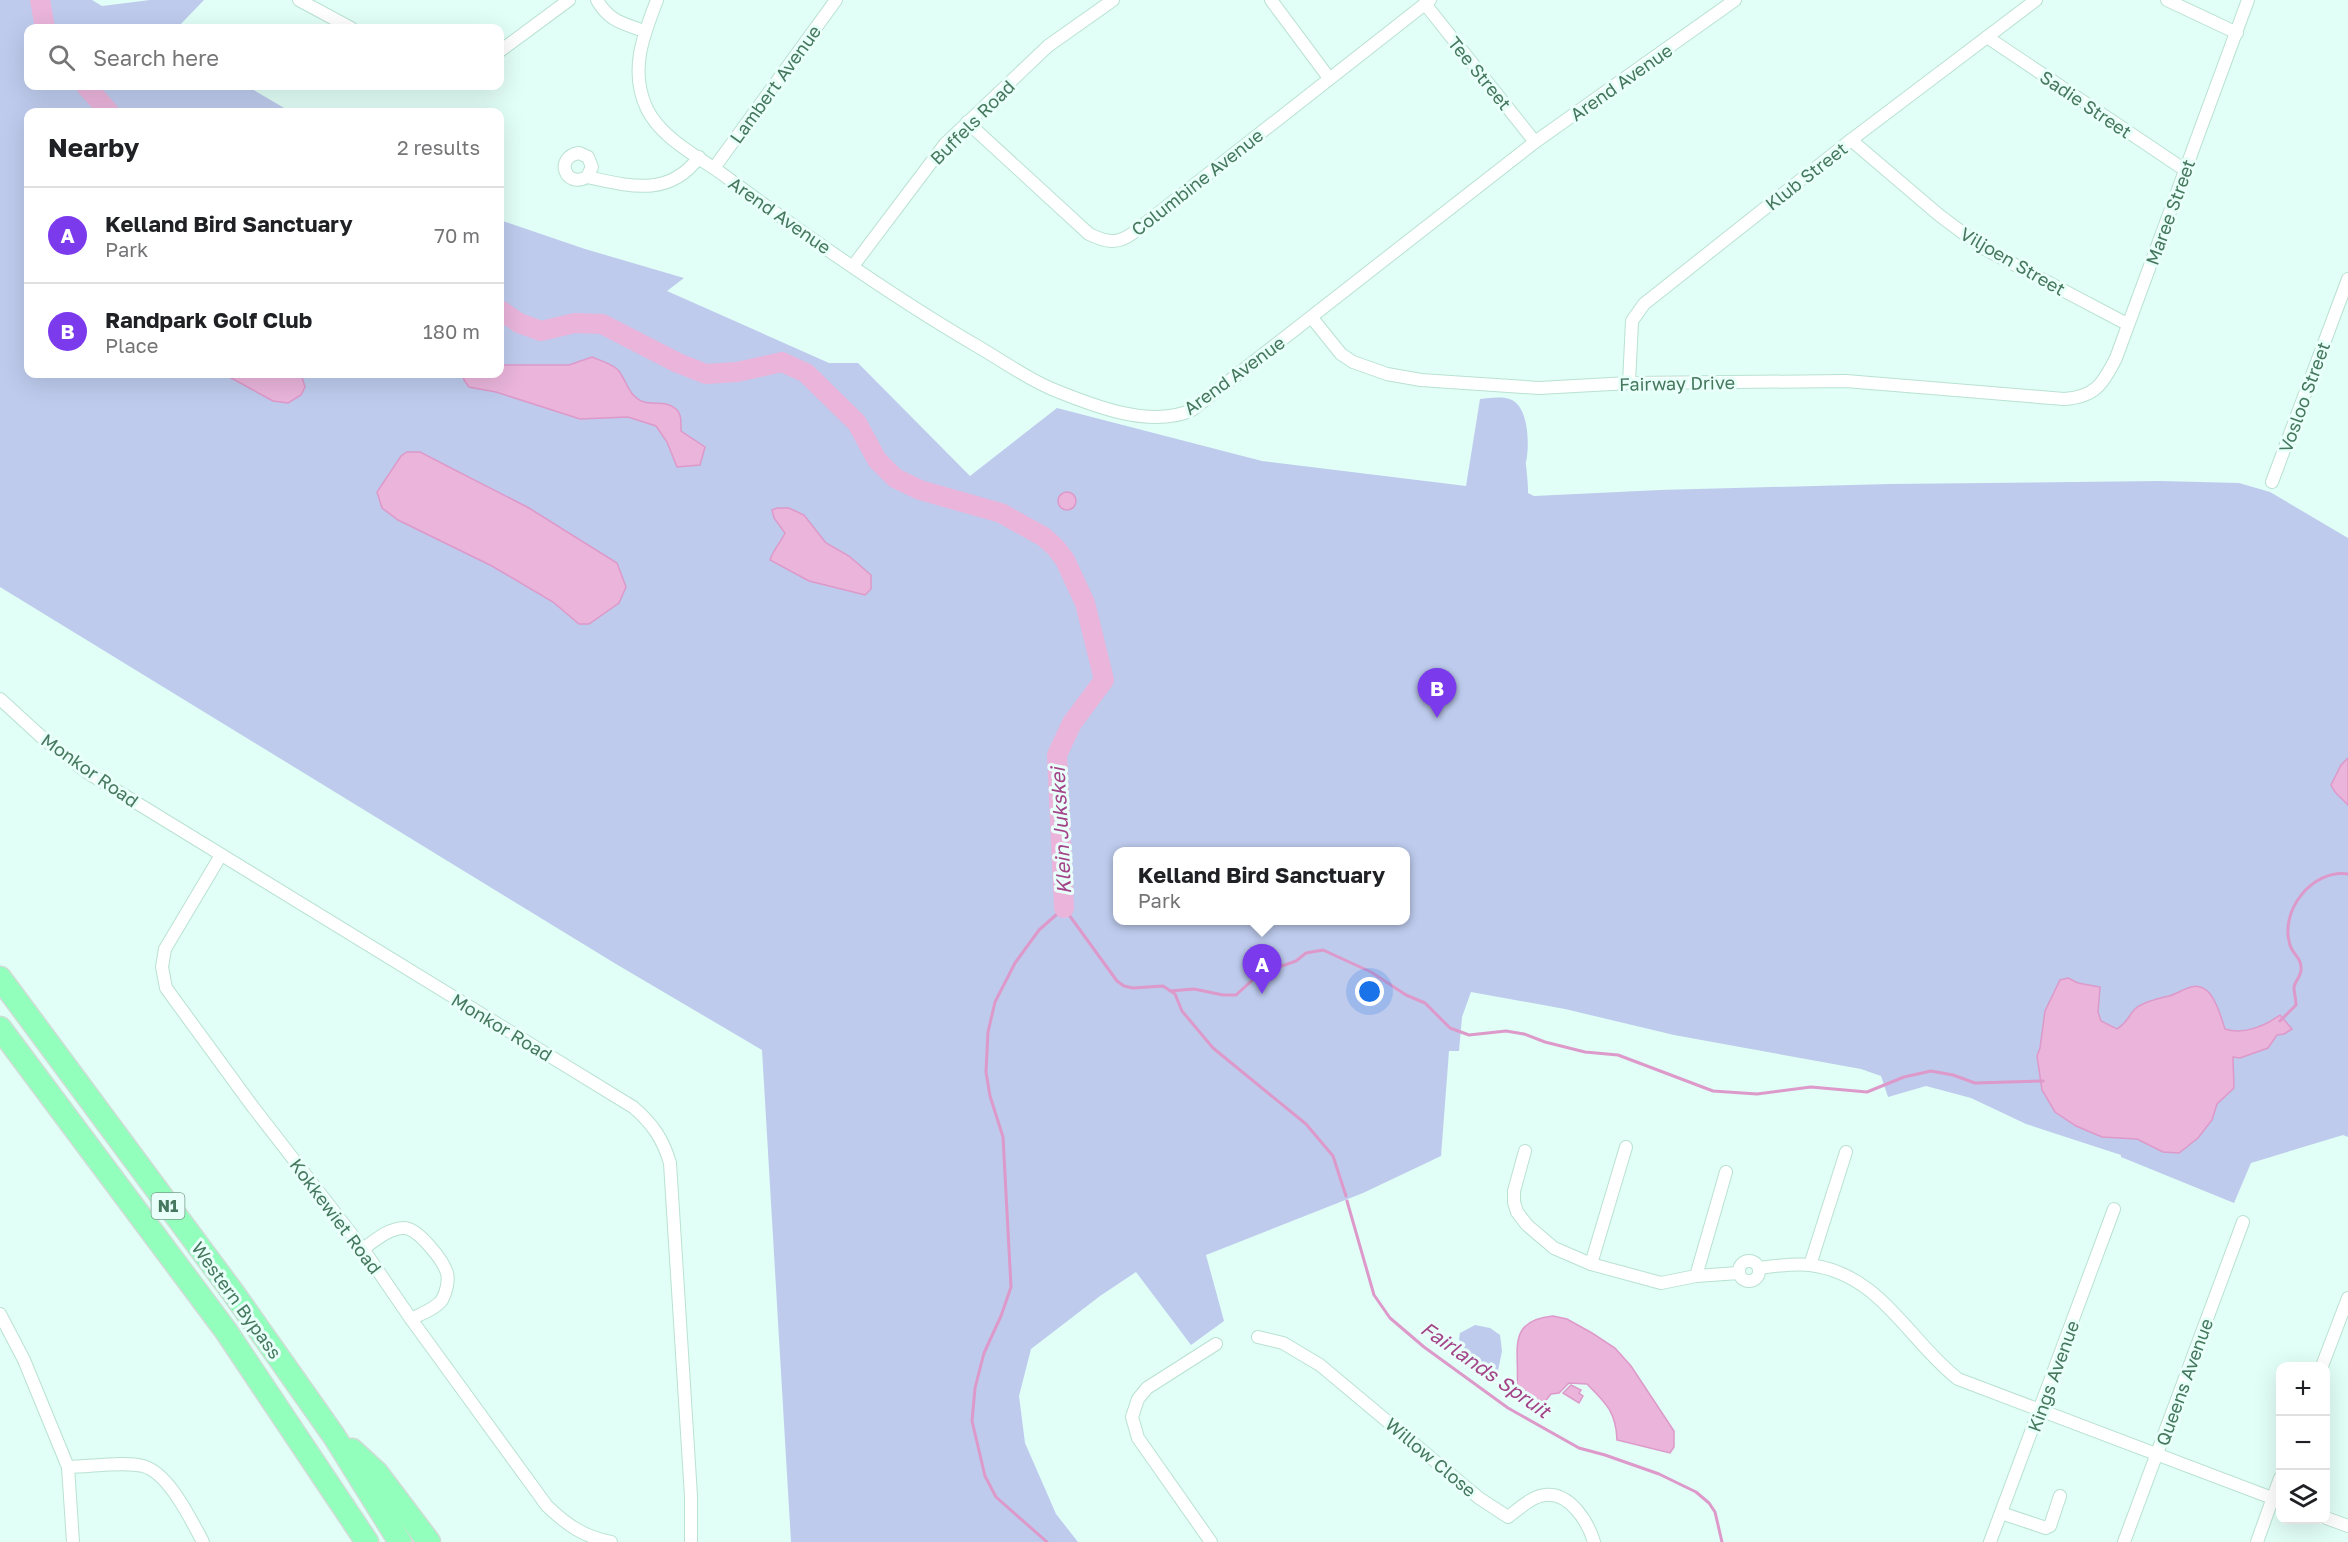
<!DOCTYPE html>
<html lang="en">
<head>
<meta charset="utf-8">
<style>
  :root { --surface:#fff; --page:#f2f2f2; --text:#202124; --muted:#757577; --line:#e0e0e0; --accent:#7c3aed }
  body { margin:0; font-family:"Golos Text",sans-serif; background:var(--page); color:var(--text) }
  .controls { position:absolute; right:18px; bottom:18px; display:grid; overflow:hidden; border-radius:12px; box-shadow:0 6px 24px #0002 }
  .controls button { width:54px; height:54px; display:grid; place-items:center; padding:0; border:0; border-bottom:2px solid var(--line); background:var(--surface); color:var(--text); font:30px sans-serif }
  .you { position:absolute; left:1370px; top:992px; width:21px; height:21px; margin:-15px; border:4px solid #fff; border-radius:50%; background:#1a73e8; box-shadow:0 0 0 9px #1a73e833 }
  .badge { display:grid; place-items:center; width:39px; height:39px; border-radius:50%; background:var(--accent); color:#fff; font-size:20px; font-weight:700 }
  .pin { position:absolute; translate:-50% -50px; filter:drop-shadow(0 2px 3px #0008) }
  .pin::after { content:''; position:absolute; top:32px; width:21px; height:18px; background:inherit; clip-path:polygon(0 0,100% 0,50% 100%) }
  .popup { position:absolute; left:1113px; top:847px; width:297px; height:78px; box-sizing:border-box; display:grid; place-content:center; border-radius:12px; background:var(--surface); filter:drop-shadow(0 2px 4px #0005); font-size:20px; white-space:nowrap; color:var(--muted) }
  .popup b { font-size:22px; color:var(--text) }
  .popup::after { content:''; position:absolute; left:50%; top:100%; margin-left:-12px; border:12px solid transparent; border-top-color:var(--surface) }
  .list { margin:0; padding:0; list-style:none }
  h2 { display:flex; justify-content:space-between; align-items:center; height:78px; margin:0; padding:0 24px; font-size:26px }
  h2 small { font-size:20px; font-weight:400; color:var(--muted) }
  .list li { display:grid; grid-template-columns:39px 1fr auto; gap:18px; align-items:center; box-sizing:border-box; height:96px; padding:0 24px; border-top:2px solid var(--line) }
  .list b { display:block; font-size:22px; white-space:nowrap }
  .list p { margin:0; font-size:20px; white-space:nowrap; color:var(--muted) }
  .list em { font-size:20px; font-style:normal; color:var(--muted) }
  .icon { flex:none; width:33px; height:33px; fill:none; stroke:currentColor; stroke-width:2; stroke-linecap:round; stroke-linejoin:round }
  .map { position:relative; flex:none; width:2348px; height:1542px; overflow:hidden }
  .search { position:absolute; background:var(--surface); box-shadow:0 6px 24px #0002; left:24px; top:24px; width:480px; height:66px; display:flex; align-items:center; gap:15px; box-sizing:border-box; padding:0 21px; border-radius:12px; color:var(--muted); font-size:22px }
  .panel { position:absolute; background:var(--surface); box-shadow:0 6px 24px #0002; left:24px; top:108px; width:480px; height:270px; border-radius:12px }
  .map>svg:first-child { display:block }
  .green { fill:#becbed; fill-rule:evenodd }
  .water { fill:#eab4db; stroke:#dd99c9; stroke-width:1.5 }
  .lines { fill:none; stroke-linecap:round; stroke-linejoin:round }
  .stream { stroke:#dd99c9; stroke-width:3 }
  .river { stroke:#eab4db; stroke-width:20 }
  .minor-casing { stroke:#b9e2d1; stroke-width:14 }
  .motorway-casing { stroke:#cfdcd5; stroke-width:25 }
  .minor { stroke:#fff; stroke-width:12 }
  .motorway { stroke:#92ffbc; stroke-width:22 }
  .labels { text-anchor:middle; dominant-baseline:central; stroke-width:6; stroke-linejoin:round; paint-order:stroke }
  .shield { fill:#e9fff9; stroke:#76a08c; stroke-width:1.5 }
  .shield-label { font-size:16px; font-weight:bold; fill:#45785e }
  .street-label { font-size:18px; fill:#45785e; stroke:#e9fff9 }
  .water-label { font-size:20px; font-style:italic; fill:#a44488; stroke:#e9fff9 }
</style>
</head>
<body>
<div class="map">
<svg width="2348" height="1542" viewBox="0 0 2348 1542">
  <rect width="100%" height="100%" fill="#e1fef7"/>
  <!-- green -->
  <g class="green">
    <path d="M 0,0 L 92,0 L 102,6 L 150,0 L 204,0 L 177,28 L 28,28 L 28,86 L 247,86 L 291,112 L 28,112 L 28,374 L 500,374 L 500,220 L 585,249 L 684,278 L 667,291 L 829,363 L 858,363 L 970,476 L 1057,408 L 1262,461 L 1466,486 L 1480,399 C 1490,398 1503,396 1512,400 C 1528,408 1529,441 1527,456 C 1527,459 1525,463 1526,465 C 1527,475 1528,483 1528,493 L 1534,496 L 1660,490 L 1889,484 L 2160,481 L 2239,483 L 2270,492 L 2348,538 L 2348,1137 L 2343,1135 L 2251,1163 L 2234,1203 L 2121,1157 L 2121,1155 L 2026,1124 L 1971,1098 L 1926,1086 L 1888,1097 L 1881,1076 L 1861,1069 L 1674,1035 L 1565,1009 L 1471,992 L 1462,1017 L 1459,1051 L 1449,1051 L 1441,1156 L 1363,1193 L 1206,1255 L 1224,1321 L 1191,1345 L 1136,1272 L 1100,1296 L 1031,1349 L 1019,1396 L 1025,1443 L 1056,1514 L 1078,1542 L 791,1542 L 762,1050 L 616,964 L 0,587 ZM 1118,852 L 1406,852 L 1406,920 L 1118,920 Z"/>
    <path d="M 1475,1325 L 1490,1328 L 1500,1335 L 1502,1351 L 1496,1381 C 1480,1368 1467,1358 1459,1339 L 1460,1333 Z"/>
  </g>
  <!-- water -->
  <g class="water">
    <path d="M 592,357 C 599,360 612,364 617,369 C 627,379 627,396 644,402 C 655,405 666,400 676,409 C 682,414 681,424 681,431 L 705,447 L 700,465 L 677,467 L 667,442 L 656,426 L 628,417 L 580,419 L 496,392 L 469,387 L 464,380 L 463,374 L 500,374 L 500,365 L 569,365 Z"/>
    <path d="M 224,374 L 301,374 L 305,387 L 301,395 L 288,403 L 273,401 Z"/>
    <path d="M 407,452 L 420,452 L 529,508 L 617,563 L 626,587 L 619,603 L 589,624 L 579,624 L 553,602 L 492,566 L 398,520 L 382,508 L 377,492 L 401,456 Z"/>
    <circle cx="1067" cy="501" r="9"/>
    <path d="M 777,508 L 789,508 L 804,515 L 826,543 L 849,556 L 871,575 L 871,589 L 865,595 L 809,581 L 770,560 C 774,548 780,544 785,533 L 774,518 L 772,510 Z"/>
    <path d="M 2348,758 L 2348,805 L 2335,792 L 2331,785 L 2341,765 Z"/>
    <path d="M 2068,978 L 2078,983 L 2100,987 L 2098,1012 L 2101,1021 L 2117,1029 C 2130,1020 2127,1017 2135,1009 C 2142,1002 2160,998 2169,996 C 2177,994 2183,989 2191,987 C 2213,981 2220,1015 2225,1029 C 2243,1035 2265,1026 2280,1015 L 2292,1029 L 2284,1034 L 2277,1035 L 2268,1048 L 2240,1058 L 2233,1057 L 2234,1088 L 2217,1104 L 2212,1120 L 2198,1138 L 2179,1153 L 2163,1152 L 2137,1139 L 2102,1137 L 2076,1126 L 2055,1112 L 2042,1090 L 2037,1056 L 2040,1048 L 2045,1011 L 2060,980 Z"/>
    <path d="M 1553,1316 L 1567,1319 L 1592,1333 L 1615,1348 L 1631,1366 L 1674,1431 L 1674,1447 L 1670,1453 L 1617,1440 C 1616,1412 1606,1403 1587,1384 L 1569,1383 L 1559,1393 L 1551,1394 L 1539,1409 L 1531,1406 L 1516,1394 C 1523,1358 1501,1321 1553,1316 Z"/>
    <path d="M 1571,1385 L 1581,1390 L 1579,1393 L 1583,1396 L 1579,1403 L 1563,1393 Z"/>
  </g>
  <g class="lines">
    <!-- stream -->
    <g class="stream">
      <path d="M 1170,991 L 1194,989 L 1223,995 L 1236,995 L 1259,974 L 1296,961 L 1306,953 L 1323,950 L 1371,972 L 1406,995 L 1425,1003 L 1450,1028 L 1469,1035 L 1506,1031 L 1524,1034 L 1545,1042 L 1585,1052 L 1618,1055 L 1713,1091 L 1757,1094 L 1811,1087 L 1867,1092 L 1904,1077 L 1931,1071 L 1953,1075 L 1975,1083 L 2043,1081"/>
      <path d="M 2280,1021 L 2296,1005 C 2296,1000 2294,992 2294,987 C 2295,981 2301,976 2301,970 C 2302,958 2293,955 2290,945 C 2279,911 2312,869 2348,874"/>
      <path d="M 1347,1201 L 1374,1295 L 1390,1318 L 1424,1347 L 1508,1408 L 1579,1448 L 1605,1455 L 1659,1474 L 1696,1492 L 1709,1503 L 1715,1512 L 1722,1542"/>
      <path d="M 1047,1542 L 996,1497 L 985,1476 L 972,1421 L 975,1388 L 984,1353 L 1001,1316 L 1011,1287 L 1003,1137 L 990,1096 L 986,1072 L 988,1032 L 995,1002 L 1015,963 L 1039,930 L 1064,908 L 1117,981 L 1124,986 L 1133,988 L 1163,986 L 1175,994 L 1182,1011 L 1213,1048 L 1306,1124 L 1333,1156 L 1346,1196"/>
    </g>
    <!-- river -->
    <g class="river">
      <path d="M 40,0 L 45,28"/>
      <path d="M 86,86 L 109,112"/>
      <path d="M 500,310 L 519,323 L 541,331 L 575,323 L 602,324 L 678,363 L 706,374 L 737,372 L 782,362 L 806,373 L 857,423 L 877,460 L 895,478 L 920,490 L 1001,513 L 1044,537 L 1056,548 L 1065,560 L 1085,603 L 1104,680 L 1072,723 L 1057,755 L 1064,908"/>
    </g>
    <!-- minor casing -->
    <g class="minor-casing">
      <g id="minor">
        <path d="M 299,0 L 351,28"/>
        <path d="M 597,0 C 609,21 622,23 644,31"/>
        <path d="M 657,0 C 643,36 629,71 647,109 C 663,141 702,158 729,179 C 809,238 891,296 977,346 C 1001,360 1026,378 1052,389 C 1091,405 1150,429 1192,410 L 1535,142 L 1735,0"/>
        <path d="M 1271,0 L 1329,78"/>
        <path d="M 2167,0 L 2237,33"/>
        <path d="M 1425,4 L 1535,142"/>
        <path d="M 1987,37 L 2185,170"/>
        <path d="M 500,51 L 569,0"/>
        <path d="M 967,122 L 1089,234 C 1106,242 1117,245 1133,233 L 1430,0"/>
        <path d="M 1851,140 L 1939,215 L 1983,248 L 2127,324"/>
        <path d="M 714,168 L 836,0"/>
        <path d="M 587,177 L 592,167 L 588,157 L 579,153 C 554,157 565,189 587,177 C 629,186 669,198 699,157"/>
        <path d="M 853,266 L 945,144 L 1048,46 L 1113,0"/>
        <path d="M 1312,318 L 1341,354 L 1353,362 L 1387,374 L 1421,380 L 1539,388 L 1629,383 L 1846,381 L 2064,399 C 2095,397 2103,384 2116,358 L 2248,0"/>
        <path d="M 1629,383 L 1632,321 L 1644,304 L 1851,140 L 2036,0"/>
        <path d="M 2272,482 L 2348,279"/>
        <path d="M 0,699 L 46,741 L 88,773 L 633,1107 C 652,1123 663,1139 670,1163 L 691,1496 L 691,1542"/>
        <path d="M 221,855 L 165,949 L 162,967 L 166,988 L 253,1107 L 363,1249 L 411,1319 L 547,1506 C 567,1525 584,1537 611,1542"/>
        <path d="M 1525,1151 L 1514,1191 L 1514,1202 L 1517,1212 L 1527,1225 L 1554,1248 L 1591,1264 L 1661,1283 L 1696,1276 L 1739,1273"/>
        <path d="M 363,1249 C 374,1241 389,1228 404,1228 C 418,1228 443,1260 447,1273 C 449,1281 446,1293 442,1300 C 435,1309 421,1314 411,1319"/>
        <circle cx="1749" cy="1271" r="10"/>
        <path d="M 1591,1264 L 1626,1147"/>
        <path d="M 1810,1265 L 1846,1152"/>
        <path d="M 1759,1268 C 1776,1266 1794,1263 1810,1265 C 1881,1274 1907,1339 1958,1379 L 2280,1501"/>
        <path d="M 1696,1276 L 1726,1172"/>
        <path d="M 0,1314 L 24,1360 L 68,1467 L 73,1542"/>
        <path d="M 1258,1337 L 1283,1343 L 1320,1365 L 1479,1498 L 1508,1517 C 1519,1509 1532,1496 1545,1495 C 1570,1492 1588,1522 1594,1542"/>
        <path d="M 2322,1366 L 2348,1298"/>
        <path d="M 68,1467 C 90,1467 123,1461 143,1466 C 169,1473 191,1520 203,1542"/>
        <path d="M 2001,1513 L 2046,1528 L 2050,1526 L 2060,1496"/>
        <path d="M 2326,1518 L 2348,1526"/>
        <path d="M 1211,1542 L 1138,1438 L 1132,1417 L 1138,1399 L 1147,1388 L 1216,1344"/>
        <path d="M 1990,1542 L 2114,1209"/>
        <path d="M 2124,1542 L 2243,1222"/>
        <path d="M 2257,1542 L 2280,1478"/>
      </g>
    </g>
    <!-- motorway casing -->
    <g class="motorway-casing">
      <g id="motorway">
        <path d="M 0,978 L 234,1294 L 334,1436 L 400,1542"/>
        <path d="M 0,1028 L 226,1331 L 367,1542"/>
        <path d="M 352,1450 L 377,1473 L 429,1542"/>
      </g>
    </g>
    <!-- minor -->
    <use href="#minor" class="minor"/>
    <!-- motorway -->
    <use href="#motorway" class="motorway"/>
  </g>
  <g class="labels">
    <!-- shield labels -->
    <rect class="shield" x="151.5" y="1193" width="33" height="26" rx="4.5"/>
    <g class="shield-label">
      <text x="168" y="1206">N1</text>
    </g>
    <!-- street labels -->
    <g class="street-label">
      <text transform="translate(1480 73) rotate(51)">Tee Street</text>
      <text transform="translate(1621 82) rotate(-35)">Arend Avenue</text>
      <text transform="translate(775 84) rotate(-54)">Lambert Avenue</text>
      <text transform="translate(2086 104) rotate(34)">Sadie Street</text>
      <text transform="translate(972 122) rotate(-45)">Buffels Road</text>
      <text transform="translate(1806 176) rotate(-38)">Klub Street</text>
      <text transform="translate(1197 182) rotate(-38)">Columbine Avenue</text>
      <text transform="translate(2170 212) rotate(-70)">Maree Street</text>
      <text transform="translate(780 215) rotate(35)">Arend Avenue</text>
      <text transform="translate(2013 261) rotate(30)">Viljoen Street</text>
      <text transform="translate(1234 375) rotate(-36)">Arend Avenue</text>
      <text transform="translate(1677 383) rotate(-1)">Fairway Drive</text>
      <text transform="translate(2304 397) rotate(-70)">Vosloo Street</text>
      <text transform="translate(90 770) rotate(35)">Monkor Road</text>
      <text transform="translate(502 1027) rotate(31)">Monkor Road</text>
      <text transform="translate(336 1216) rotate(53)">Kokkewiet Road</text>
      <text transform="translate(237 1300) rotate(54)">Western Bypass</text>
      <text transform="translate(2053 1376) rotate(-70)">Kings Avenue</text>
      <text transform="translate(2184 1382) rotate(-70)">Queens Avenue</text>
      <text transform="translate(1431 1457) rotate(40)">Willow Close</text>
    </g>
    <!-- water labels -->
    <g class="water-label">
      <text transform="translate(1060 831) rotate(-93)">Klein Jukskei</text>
      <text transform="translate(1486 1369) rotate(35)">Fairlands Spruit</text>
    </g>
  </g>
</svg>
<div class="controls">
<button>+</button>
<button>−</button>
<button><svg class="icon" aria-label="layers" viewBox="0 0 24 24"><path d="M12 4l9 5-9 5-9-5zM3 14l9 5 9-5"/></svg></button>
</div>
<div class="you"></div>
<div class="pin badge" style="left:1262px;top:994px">A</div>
<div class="popup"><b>Kelland Bird Sanctuary</b>Park</div>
<div class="pin badge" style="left:1437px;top:718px">B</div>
<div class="search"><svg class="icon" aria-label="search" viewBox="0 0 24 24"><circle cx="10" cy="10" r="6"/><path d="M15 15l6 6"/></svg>Search here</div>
<section class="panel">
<h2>Nearby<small>2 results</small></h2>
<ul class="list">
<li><span class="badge">A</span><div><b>Kelland Bird Sanctuary</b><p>Park</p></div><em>70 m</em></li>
<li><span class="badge">B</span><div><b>Randpark Golf Club</b><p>Place</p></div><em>180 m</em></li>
</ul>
</section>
</div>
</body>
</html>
